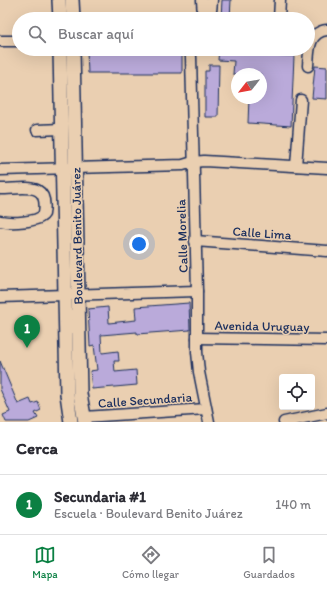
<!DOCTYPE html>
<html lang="es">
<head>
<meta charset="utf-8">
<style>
  :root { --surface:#fff; --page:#f2f2f3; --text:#2b2b33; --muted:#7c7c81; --line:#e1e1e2; --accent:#0b8043 }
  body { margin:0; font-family:Itim,sans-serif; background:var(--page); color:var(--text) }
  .controls { position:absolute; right:12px; bottom:12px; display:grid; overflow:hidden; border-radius:4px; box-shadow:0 4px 16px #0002 }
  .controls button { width:36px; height:36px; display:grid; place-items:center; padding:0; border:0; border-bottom:1px solid var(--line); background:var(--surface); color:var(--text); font:20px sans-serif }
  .compass { position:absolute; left:231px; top:68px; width:36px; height:36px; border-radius:50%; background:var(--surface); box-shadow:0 4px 16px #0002; rotate:239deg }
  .you { position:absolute; left:139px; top:244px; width:14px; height:14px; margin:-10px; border:3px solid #fff; border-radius:50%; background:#1a73e8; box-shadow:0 0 0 6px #1a73e833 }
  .badge { display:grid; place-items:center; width:26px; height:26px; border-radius:50%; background:var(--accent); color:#fff; font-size:13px; font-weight:700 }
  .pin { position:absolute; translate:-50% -33px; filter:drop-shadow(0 1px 2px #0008) }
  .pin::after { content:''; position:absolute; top:21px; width:14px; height:12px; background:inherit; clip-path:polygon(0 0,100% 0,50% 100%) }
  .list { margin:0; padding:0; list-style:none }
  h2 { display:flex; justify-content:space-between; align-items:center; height:52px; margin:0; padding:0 16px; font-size:17px }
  h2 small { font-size:13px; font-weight:400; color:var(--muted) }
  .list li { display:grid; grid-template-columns:26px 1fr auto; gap:12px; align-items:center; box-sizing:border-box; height:60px; padding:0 16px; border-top:1px solid var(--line) }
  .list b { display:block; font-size:15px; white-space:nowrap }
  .list p { margin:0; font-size:13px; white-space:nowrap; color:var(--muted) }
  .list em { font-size:13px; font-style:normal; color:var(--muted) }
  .icon { flex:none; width:22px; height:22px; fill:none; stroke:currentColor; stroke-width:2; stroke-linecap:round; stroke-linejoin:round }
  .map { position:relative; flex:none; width:327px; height:422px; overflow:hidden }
  .search { position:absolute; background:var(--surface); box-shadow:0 4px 16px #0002; left:12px; right:12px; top:12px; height:44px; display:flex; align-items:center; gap:10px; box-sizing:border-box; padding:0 14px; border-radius:22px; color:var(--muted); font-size:15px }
  .sheet { height:112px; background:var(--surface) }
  nav { display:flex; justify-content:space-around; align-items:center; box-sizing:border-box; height:56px; border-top:1px solid var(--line); background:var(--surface); font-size:11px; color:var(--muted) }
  nav a { display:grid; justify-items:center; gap:2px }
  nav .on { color:var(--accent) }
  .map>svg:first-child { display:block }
  .building { fill:#baaada; stroke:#1b2f5e }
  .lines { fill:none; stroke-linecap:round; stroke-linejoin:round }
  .minor-casing { stroke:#1b2f5e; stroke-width:13 }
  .major-casing { stroke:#1b2f5e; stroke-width:16 }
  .minor { stroke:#eacfb1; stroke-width:10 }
  .major { stroke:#eacfb1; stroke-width:13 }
  .labels { text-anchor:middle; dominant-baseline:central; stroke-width:3; stroke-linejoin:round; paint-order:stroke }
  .street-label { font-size:13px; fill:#1b2f5e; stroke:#eacfb1 }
</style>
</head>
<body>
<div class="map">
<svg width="327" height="422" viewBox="0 0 327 422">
  <rect width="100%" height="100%" fill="#eacfb1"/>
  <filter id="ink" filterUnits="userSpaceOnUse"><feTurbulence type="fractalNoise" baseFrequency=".025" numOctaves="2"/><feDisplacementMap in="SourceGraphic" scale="8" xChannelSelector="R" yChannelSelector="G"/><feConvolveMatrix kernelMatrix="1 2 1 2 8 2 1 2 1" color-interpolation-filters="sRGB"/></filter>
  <g filter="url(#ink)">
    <!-- building -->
    <g class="building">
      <path d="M 222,0 L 231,0 L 230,19 L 221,19 Z"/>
      <path d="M 219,49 L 228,49 L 228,51 L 262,55 L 294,56 L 291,126 L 248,123 L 249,98 L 261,98 L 261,74 L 233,74 L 234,61 L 218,60 Z"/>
      <path d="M 177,50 L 177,55 L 182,55 L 182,73 L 88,73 L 87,51 Z"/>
      <path d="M 209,65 L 219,65 L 218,117 L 205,117 L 205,71 L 209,71 Z"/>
      <path d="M 315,66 L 327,67 L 327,99 L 312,98 Z"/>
      <path d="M 189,303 L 190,330 L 137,334 L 137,332 L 101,335 L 102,353 L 118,351 L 119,361 L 114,361 L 115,372 L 136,370 L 137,385 L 92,389 L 90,371 L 97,370 L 94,345 L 90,346 L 88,309 L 108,307 L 109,323 L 136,320 L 135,307 Z"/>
      <path d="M 0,361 L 18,404 L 30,399 L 32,404 L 38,402 L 41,410 L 35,413 L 38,418 L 29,422 L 6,422 L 3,415 L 10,412 L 0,389 Z"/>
    </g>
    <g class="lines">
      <!-- minor casing -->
      <g class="minor-casing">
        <g id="minor">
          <path d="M 202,0 L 203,17 L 205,18 C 213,15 211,7 212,0"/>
          <path d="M 279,19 L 280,0"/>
          <path d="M 0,41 L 19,41"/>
          <path d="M 189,49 L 191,57 L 197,291 L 197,352 L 199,372 L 209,422"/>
          <path d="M 308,66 C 309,51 308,32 327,30"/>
          <path d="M 37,130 L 62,129"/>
          <path d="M 296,166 L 301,100"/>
          <path d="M 0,170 L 183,165 L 193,162 L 204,161 L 327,168"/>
          <path d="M 0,189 C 25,189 49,180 44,214 C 38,223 10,223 0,221"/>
          <path d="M 195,241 L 327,251"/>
          <path d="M 0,297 L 197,291"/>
          <path d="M 197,338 L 327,340"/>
          <path d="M 84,417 L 206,409"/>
          <path d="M 284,422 L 327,413"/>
        </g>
      </g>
      <!-- major casing -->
      <g class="major-casing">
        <g id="major">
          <path d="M 59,0 L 60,19"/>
          <path d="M 72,0 L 73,19"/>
          <path d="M 60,49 L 67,394 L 71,422"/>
          <path d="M 73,49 L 80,394 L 85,422"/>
        </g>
      </g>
      <!-- minor -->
      <use href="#minor" class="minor"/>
      <!-- major -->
      <use href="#major" class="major"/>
    </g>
  </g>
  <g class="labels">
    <!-- street labels -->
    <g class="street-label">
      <text transform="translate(262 233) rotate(4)">Calle Lima</text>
      <text transform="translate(77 236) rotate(-91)">Boulevard Benito Juárez</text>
      <text transform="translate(182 236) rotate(-92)">Calle Morelia</text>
      <text transform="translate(262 326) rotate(1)">Avenida Uruguay</text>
      <text transform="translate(145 400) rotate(-4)">Calle Secundaria</text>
    </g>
  </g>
</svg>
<div class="controls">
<button><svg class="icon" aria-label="locate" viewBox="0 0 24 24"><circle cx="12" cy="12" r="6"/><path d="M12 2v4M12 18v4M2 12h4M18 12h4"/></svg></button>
</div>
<svg class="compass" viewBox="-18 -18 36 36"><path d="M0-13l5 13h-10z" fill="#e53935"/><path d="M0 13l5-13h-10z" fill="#7c7c81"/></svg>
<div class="you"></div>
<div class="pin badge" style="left:27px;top:348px">1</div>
<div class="search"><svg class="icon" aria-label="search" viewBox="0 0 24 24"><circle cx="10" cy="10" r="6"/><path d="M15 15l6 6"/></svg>Buscar aquí</div>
</div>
<section class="sheet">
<h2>Cerca<small></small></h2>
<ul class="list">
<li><span class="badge">1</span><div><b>Secundaria #1</b><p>Escuela · Boulevard Benito Juárez</p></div><em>140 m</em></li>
</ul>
</section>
<nav>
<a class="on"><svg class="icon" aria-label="map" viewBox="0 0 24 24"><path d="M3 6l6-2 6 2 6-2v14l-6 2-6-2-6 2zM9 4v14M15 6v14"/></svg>Mapa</a>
<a><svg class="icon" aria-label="directions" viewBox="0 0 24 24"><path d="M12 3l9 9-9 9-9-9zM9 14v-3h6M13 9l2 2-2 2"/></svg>Cómo llegar</a>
<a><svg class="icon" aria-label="saved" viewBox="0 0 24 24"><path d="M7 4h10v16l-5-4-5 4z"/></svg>Guardados</a>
</nav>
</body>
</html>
